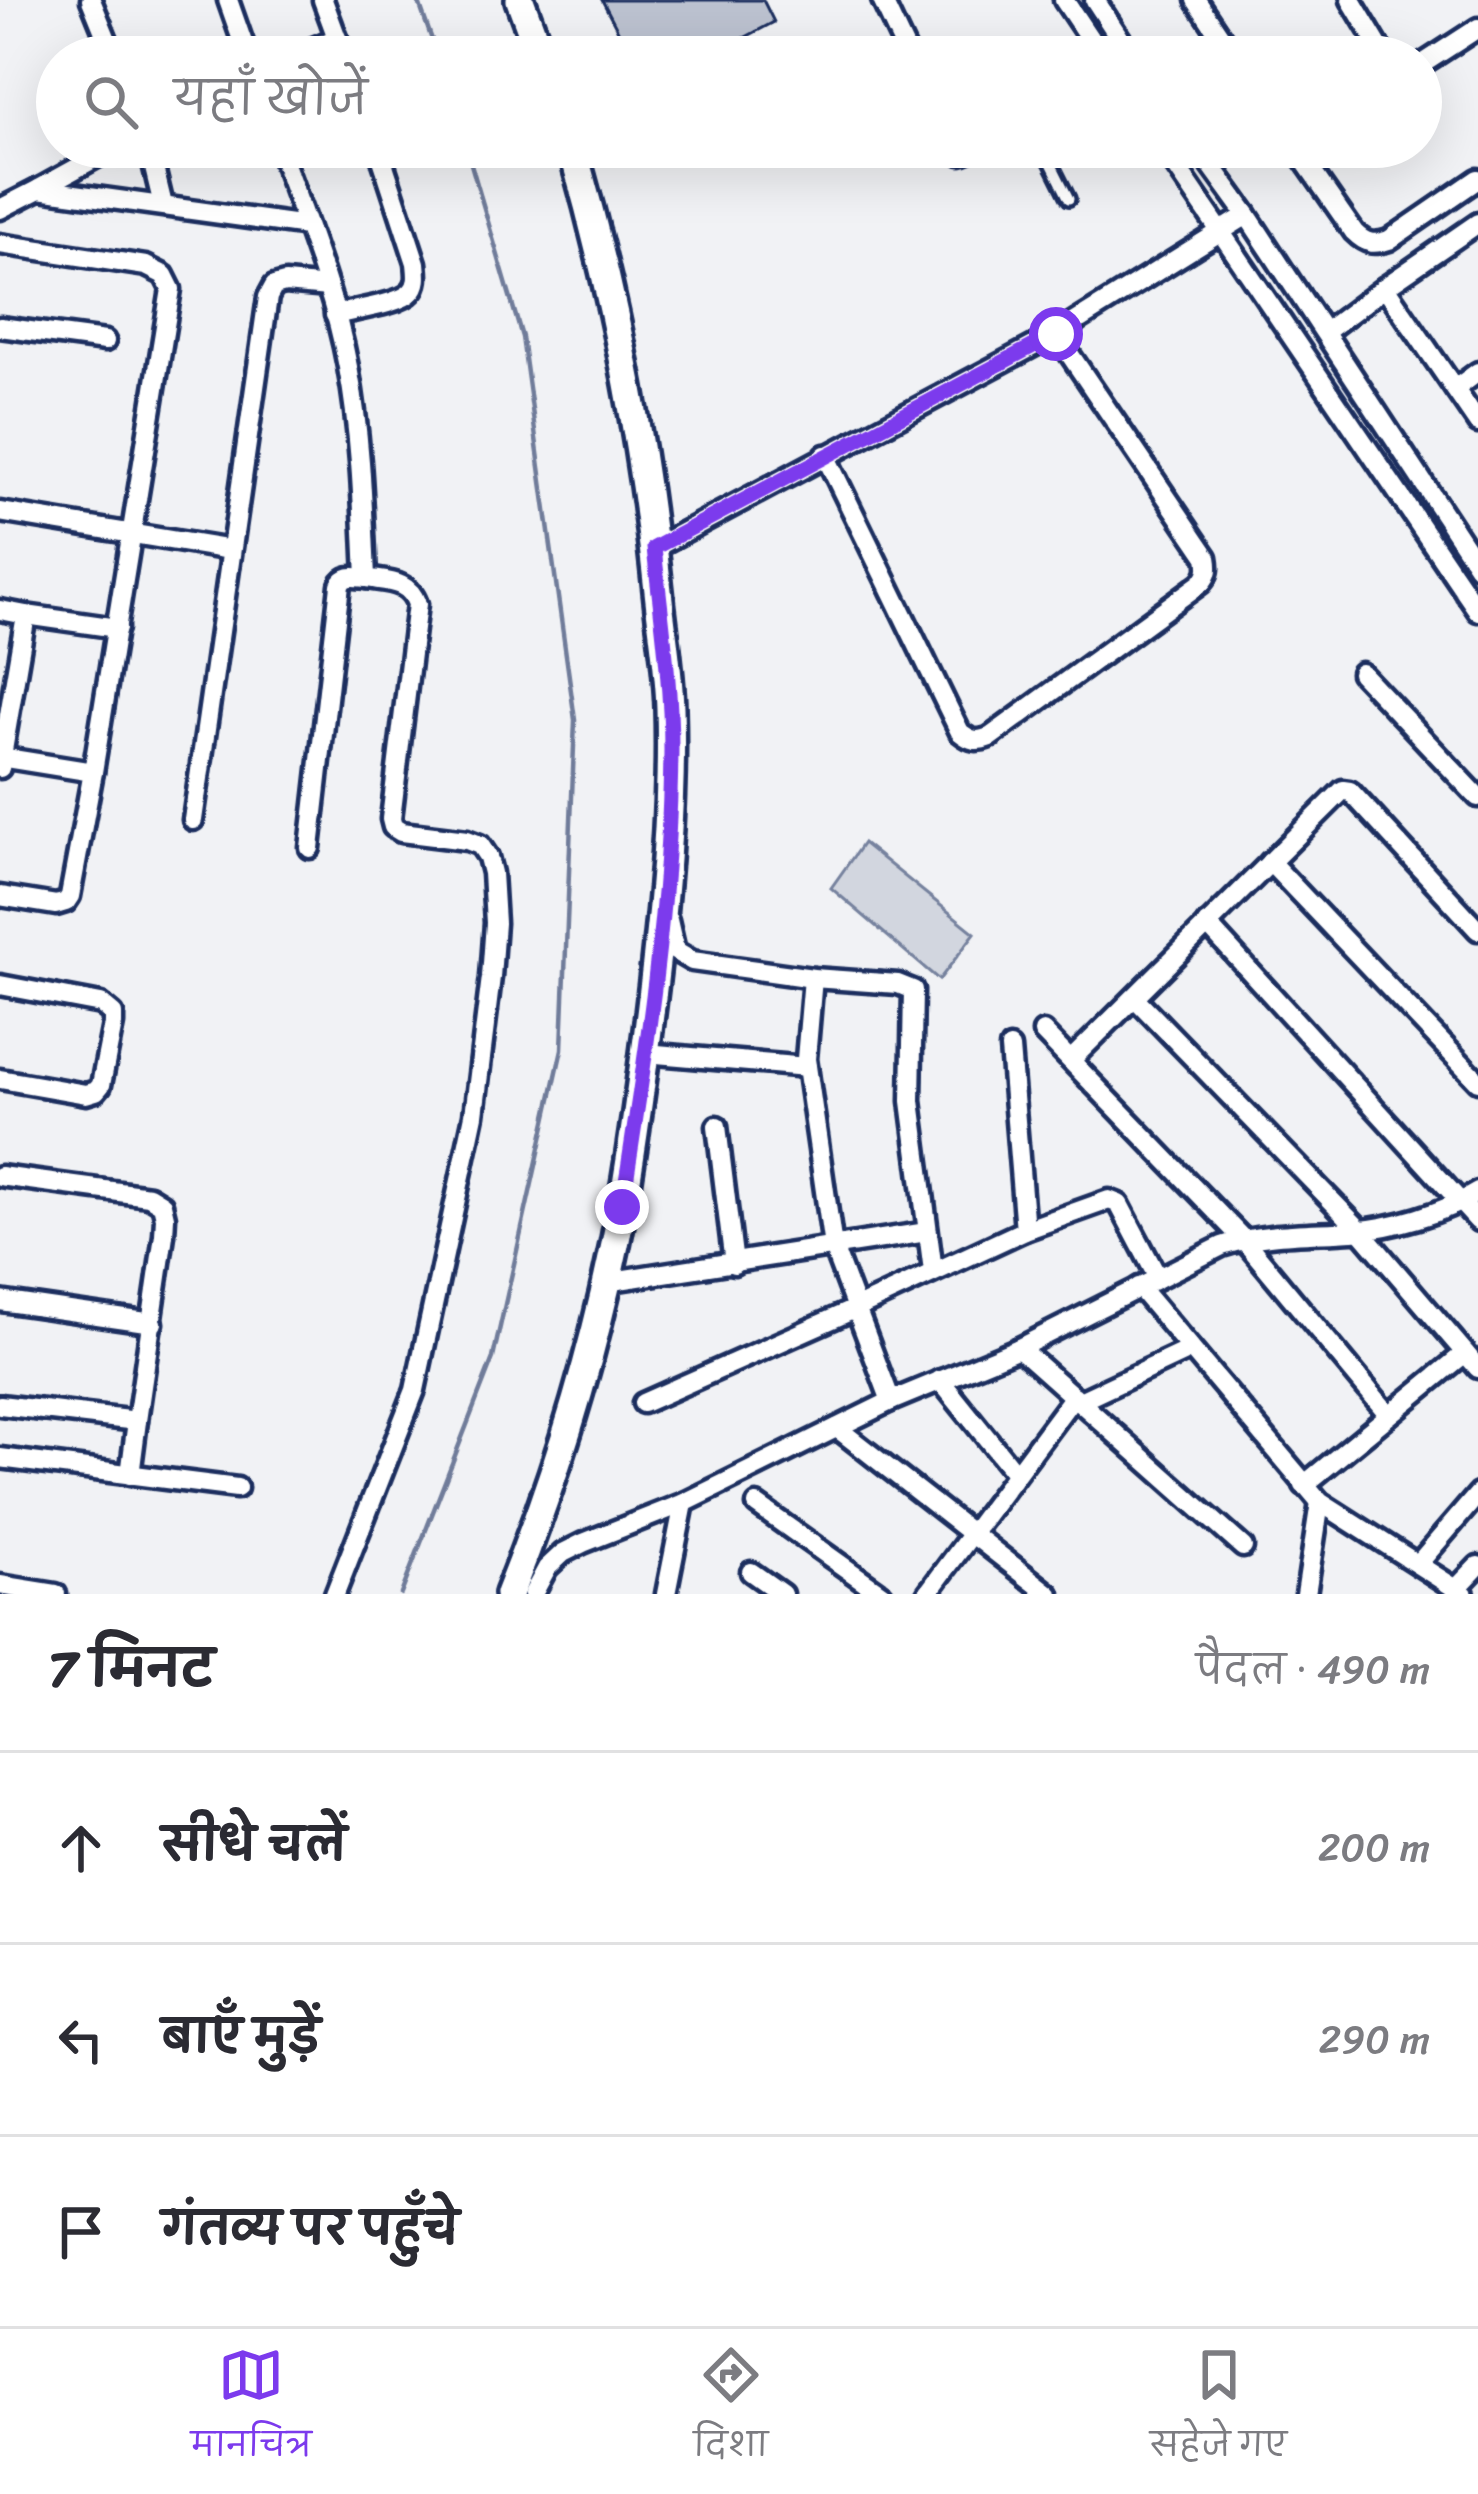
<!DOCTYPE html>
<html lang="hi">
<head>
<meta charset="utf-8">
<style>
  :root { --surface:#fff; --page:#f2f2f3; --text:#2b2b33; --muted:#7c7c81; --line:#e1e1e2; --accent:#7c3aed }
  body { margin:0; font-family:Sriracha,"Playpen Sans Deva",sans-serif; background:var(--page); color:var(--text) }
  .stop { position:absolute; width:36px; height:36px; margin:-27px; border:9px solid #7c3aed; border-radius:50%; background:#fff }
  .stop.end { background:#7c3aed; border-color:#fff; box-shadow:0 3px 12px #0008 }
  .list { margin:0; padding:0; list-style:none }
  h2 { display:flex; justify-content:space-between; align-items:center; height:156px; margin:0; padding:0 48px; font-size:51px }
  h2 small { font-size:39px; font-weight:400; color:var(--muted) }
  .list li { display:grid; grid-template-columns:78px 1fr auto; gap:36px; align-items:center; box-sizing:border-box; height:192px; padding:0 48px; border-top:3px solid var(--line) }
  .list b { display:block; font-size:45px; white-space:nowrap }
  .list em { font-size:39px; font-style:normal; color:var(--muted) }
  .icon { flex:none; width:66px; height:66px; fill:none; stroke:currentColor; stroke-width:2; stroke-linecap:round; stroke-linejoin:round }
  .map { position:relative; flex:none; width:1478px; height:1594px; overflow:hidden }
  .search { position:absolute; background:var(--surface); box-shadow:0 12px 48px #0002; left:36px; right:36px; top:36px; height:132px; display:flex; align-items:center; gap:30px; box-sizing:border-box; padding:0 42px; border-radius:66px; color:var(--muted); font-size:45px }
  .sheet { height:732px; background:var(--surface) }
  nav { display:flex; justify-content:space-around; align-items:center; box-sizing:border-box; height:168px; border-top:3px solid var(--line); background:var(--surface); font-size:33px; color:var(--muted) }
  nav a { display:grid; justify-items:center; gap:6px }
  nav .on { color:var(--accent) }
  .map>svg:first-child { display:block }
  .green { fill:#d2d6df; stroke:#76829e; stroke-width:3 }
  .lines { fill:none; stroke-linecap:round; stroke-linejoin:round }
  .stream { stroke:#707c9a; stroke-width:4.5 }
  .building { fill:#bcc2d0; stroke:#1b2f5e; stroke-width:3 }
  .lane-casing { stroke:#1b2f5e; stroke-width:18 }
  .street-casing { stroke:#1b2f5e; stroke-width:27 }
  .secondary-casing { stroke:#1b2f5e; stroke-width:36 }
  .lane { stroke:#fff; stroke-width:9 }
  .street { stroke:#fff; stroke-width:18 }
  .secondary { stroke:#fff; stroke-width:27 }
  .route { stroke:#7c3aed; stroke-width:15 }
</style>
</head>
<body>
<div class="map">
<svg width="1478" height="1594" viewBox="0 0 1478 1594">
  <rect width="100%" height="100%" fill="#f1f2f5"/>
  <filter id="ink" filterUnits="userSpaceOnUse"><feTurbulence type="fractalNoise" baseFrequency=".00833" numOctaves="2"/><feDisplacementMap in="SourceGraphic" scale="24" xChannelSelector="R" yChannelSelector="G"/><feConvolveMatrix kernelMatrix="1 2 1 2 8 2 1 2 1" color-interpolation-filters="sRGB"/></filter>
  <g filter="url(#ink)">
    <!-- green -->
    <path class="green" d="M 863,843 L 975,933 L 939,980 L 831,888 Z"/>
    <g class="lines">
      <!-- stream -->
      <g class="stream">
        <path d="M 418,0 L 438,57"/>
        <path d="M 401,1594 L 493,1358 L 562,1049 L 575,720 L 522,337 L 466,147"/>
      </g>
    </g>
    <!-- building -->
    <path class="building" d="M 602,0 L 763,0 L 774,22 L 708,57 L 632,57 Z"/>
    <g class="lines">
      <!-- lane casing -->
      <g class="lane-casing">
        <path id="lane" d="M 1043,147 L 1069,199"/>
      </g>
      <!-- street casing -->
      <g class="street-casing">
        <g id="street">
          <path d="M 91,0 L 114,57"/>
          <path d="M 228,0 L 248,57"/>
          <path d="M 323,0 L 344,57"/>
          <path d="M 882,0 L 909,57"/>
          <path d="M 1064,0 L 1102,57"/>
          <path d="M 1095,0 L 1132,57"/>
          <path d="M 1196,0 L 1234,57"/>
          <path d="M 1351,0 L 1385,57"/>
          <path d="M 293,57 L 337,38"/>
          <path d="M 1421,65 L 1478,28"/>
          <path d="M 149,147 L 163,205"/>
          <path d="M 279,147 C 304,219 334,291 348,367 C 361,436 363,508 366,578 C 388,582 409,580 417,604 L 391,819 L 393,827 L 401,832 L 467,840 L 480,845 L 488,857 L 492,873 L 495,923 L 491,977 L 474,1115 L 415,1390 L 335,1594"/>
          <path d="M 952,147 L 961,154 L 978,147"/>
          <path d="M 1163,147 L 1478,611"/>
          <path d="M 1198,147 L 1247,215 L 1478,566"/>
          <path d="M 1295,147 L 1354,232 C 1366,244 1373,245 1389,240 L 1478,179"/>
          <path d="M 39,189 L 115,147"/>
          <path d="M 0,209 L 39,189 L 307,226"/>
          <path d="M 0,244 L 146,266 L 164,275 L 171,289 L 93,772 L 0,757"/>
          <path d="M 1385,287 L 1478,423"/>
          <path d="M 335,315 C 352,310 401,304 411,292 C 419,284 417,274 416,263 L 378,147"/>
          <path d="M 0,327 L 105,341"/>
          <path d="M 1325,332 L 1385,287 L 1478,223"/>
          <path d="M 1455,389 L 1478,372"/>
          <path d="M 825,455 L 960,732 C 971,741 977,742 990,737 L 1201,583 C 1209,574 1209,568 1207,557 L 1056,334"/>
          <path d="M 0,512 L 231,550"/>
          <path d="M 654,548 L 1056,334 L 1247,215"/>
          <path d="M 0,610 L 26,615"/>
          <path d="M 1361,673 L 1478,797"/>
          <path d="M 0,768 L 26,615 L 117,628"/>
          <path d="M 193,820 L 268,297 L 274,286 L 285,283 L 328,287"/>
          <path d="M 310,848 L 340,585 C 345,574 355,577 366,578"/>
          <path d="M 1270,862 L 1478,1081"/>
          <path d="M 0,896 L 56,905 L 66,902 L 70,896 L 93,772"/>
          <path d="M 668,920 L 675,951 L 692,961 L 813,978 L 898,984 L 913,990 L 911,1101 L 933,1271"/>
          <path d="M 1207,924 L 1478,1221"/>
          <path d="M 813,978 L 806,1059 L 833,1247 L 891,1401"/>
          <path d="M 0,985 L 101,1004 L 113,1014 L 113,1024 L 101,1085 L 96,1091 L 86,1094 L 0,1079"/>
          <path d="M 1135,998 L 1360,1230 L 1478,1368"/>
          <path d="M 1043,1032 L 1243,1239 L 1389,1415"/>
          <path d="M 1010,1048 L 1025,1230"/>
          <path d="M 645,1053 L 807,1067"/>
          <path d="M 1071,1060 L 1343,790 L 1350,791 L 1478,930"/>
          <path d="M 717,1126 L 734,1264"/>
          <path d="M 0,1176 L 149,1196 L 162,1204 L 165,1217 L 164,1235 L 137,1421"/>
          <path d="M 606,1282 L 927,1232"/>
          <path d="M 1139,1287 L 1320,1502 L 1464,1594"/>
          <path d="M 0,1301 L 153,1323"/>
          <path d="M 1019,1348 L 1243,1547"/>
          <path d="M 940,1380 L 1015,1473"/>
          <path d="M 1080,1401 L 1191,1349"/>
          <path d="M 643,1403 L 857,1308 L 1025,1230 L 1109,1200 L 1119,1204 L 1158,1278"/>
          <path d="M 0,1405 L 137,1421 L 130,1475"/>
          <path d="M 837,1428 L 1049,1594"/>
          <path d="M 0,1458 L 237,1488"/>
          <path d="M 1304,1485 L 1465,1353"/>
          <path d="M 757,1505 L 882,1594"/>
          <path d="M 1418,1564 L 1478,1494"/>
          <path d="M 751,1572 L 782,1594"/>
          <path d="M 0,1585 L 56,1594"/>
          <path d="M 1456,1589 L 1478,1566"/>
          <path d="M 533,1594 L 547,1568 L 563,1553 L 583,1543 L 684,1503 L 891,1401 L 1019,1348 L 1222,1246 C 1264,1232 1309,1234 1353,1231 C 1394,1227 1442,1214 1478,1192"/>
          <path d="M 666,1594 L 684,1503"/>
          <path d="M 927,1594 L 1074,1396"/>
          <path d="M 1306,1594 L 1320,1502"/>
        </g>
      </g>
      <!-- secondary casing -->
      <g class="secondary-casing">
        <g id="secondary">
          <path d="M 520,0 L 541,57"/>
          <path d="M 509,1594 C 559,1469 599,1336 623,1203 C 634,1138 643,1072 651,1006 C 663,907 673,808 670,708 C 669,672 663,636 659,600 C 644,448 614,294 572,147"/>
        </g>
      </g>
      <!-- lane -->
      <use href="#lane" class="lane"/>
      <!-- street -->
      <use href="#street" class="street"/>
      <!-- secondary -->
      <use href="#secondary" class="secondary"/>
    </g>
  </g>
  <g class="lines" filter="url(#ink)">
    <!-- route -->
    <path class="route" d="M 622,1207 C 646,1056 670,903 671,749 C 671,682 661,614 654,548 L 1056,334"/>
  </g>
</svg>
<div class="stop" style="left:1056px;top:334px"></div>
<div class="stop end" style="left:622px;top:1207px"></div>
<div class="search"><svg class="icon" aria-label="search" viewBox="0 0 24 24"><circle cx="10" cy="10" r="6"/><path d="M15 15l6 6"/></svg>यहाँ खोजें</div>
</div>
<section class="sheet">
<h2>7 मिनट<small>पैदल · 490 m</small></h2>
<ul class="list">
<li><svg class="icon" aria-label="ahead" viewBox="0 0 24 24"><path d="M12 20V5M6 11l6-6 6 6"/></svg><div><b>सीधे चलें</b></div><em>200 m</em></li>
<li><svg class="icon" aria-label="left" viewBox="0 0 24 24"><path d="M17 20v-9H6M10 6l-5 5 5 5"/></svg><div><b>बाएँ मुड़ें</b></div><em>290 m</em></li>
<li><svg class="icon" aria-label="arrive" viewBox="0 0 24 24"><path d="M6 21V4h12l-3 4 3 4H6"/></svg><div><b>गंतव्य पर पहुँचे</b></div></li>
</ul>
</section>
<nav>
<a class="on"><svg class="icon" aria-label="map" viewBox="0 0 24 24"><path d="M3 6l6-2 6 2 6-2v14l-6 2-6-2-6 2zM9 4v14M15 6v14"/></svg>मानचित्र</a>
<a><svg class="icon" aria-label="directions" viewBox="0 0 24 24"><path d="M12 3l9 9-9 9-9-9zM9 14v-3h6M13 9l2 2-2 2"/></svg>दिशा</a>
<a><svg class="icon" aria-label="saved" viewBox="0 0 24 24"><path d="M7 4h10v16l-5-4-5 4z"/></svg>सहेजे गए</a>
</nav>
</body>
</html>
